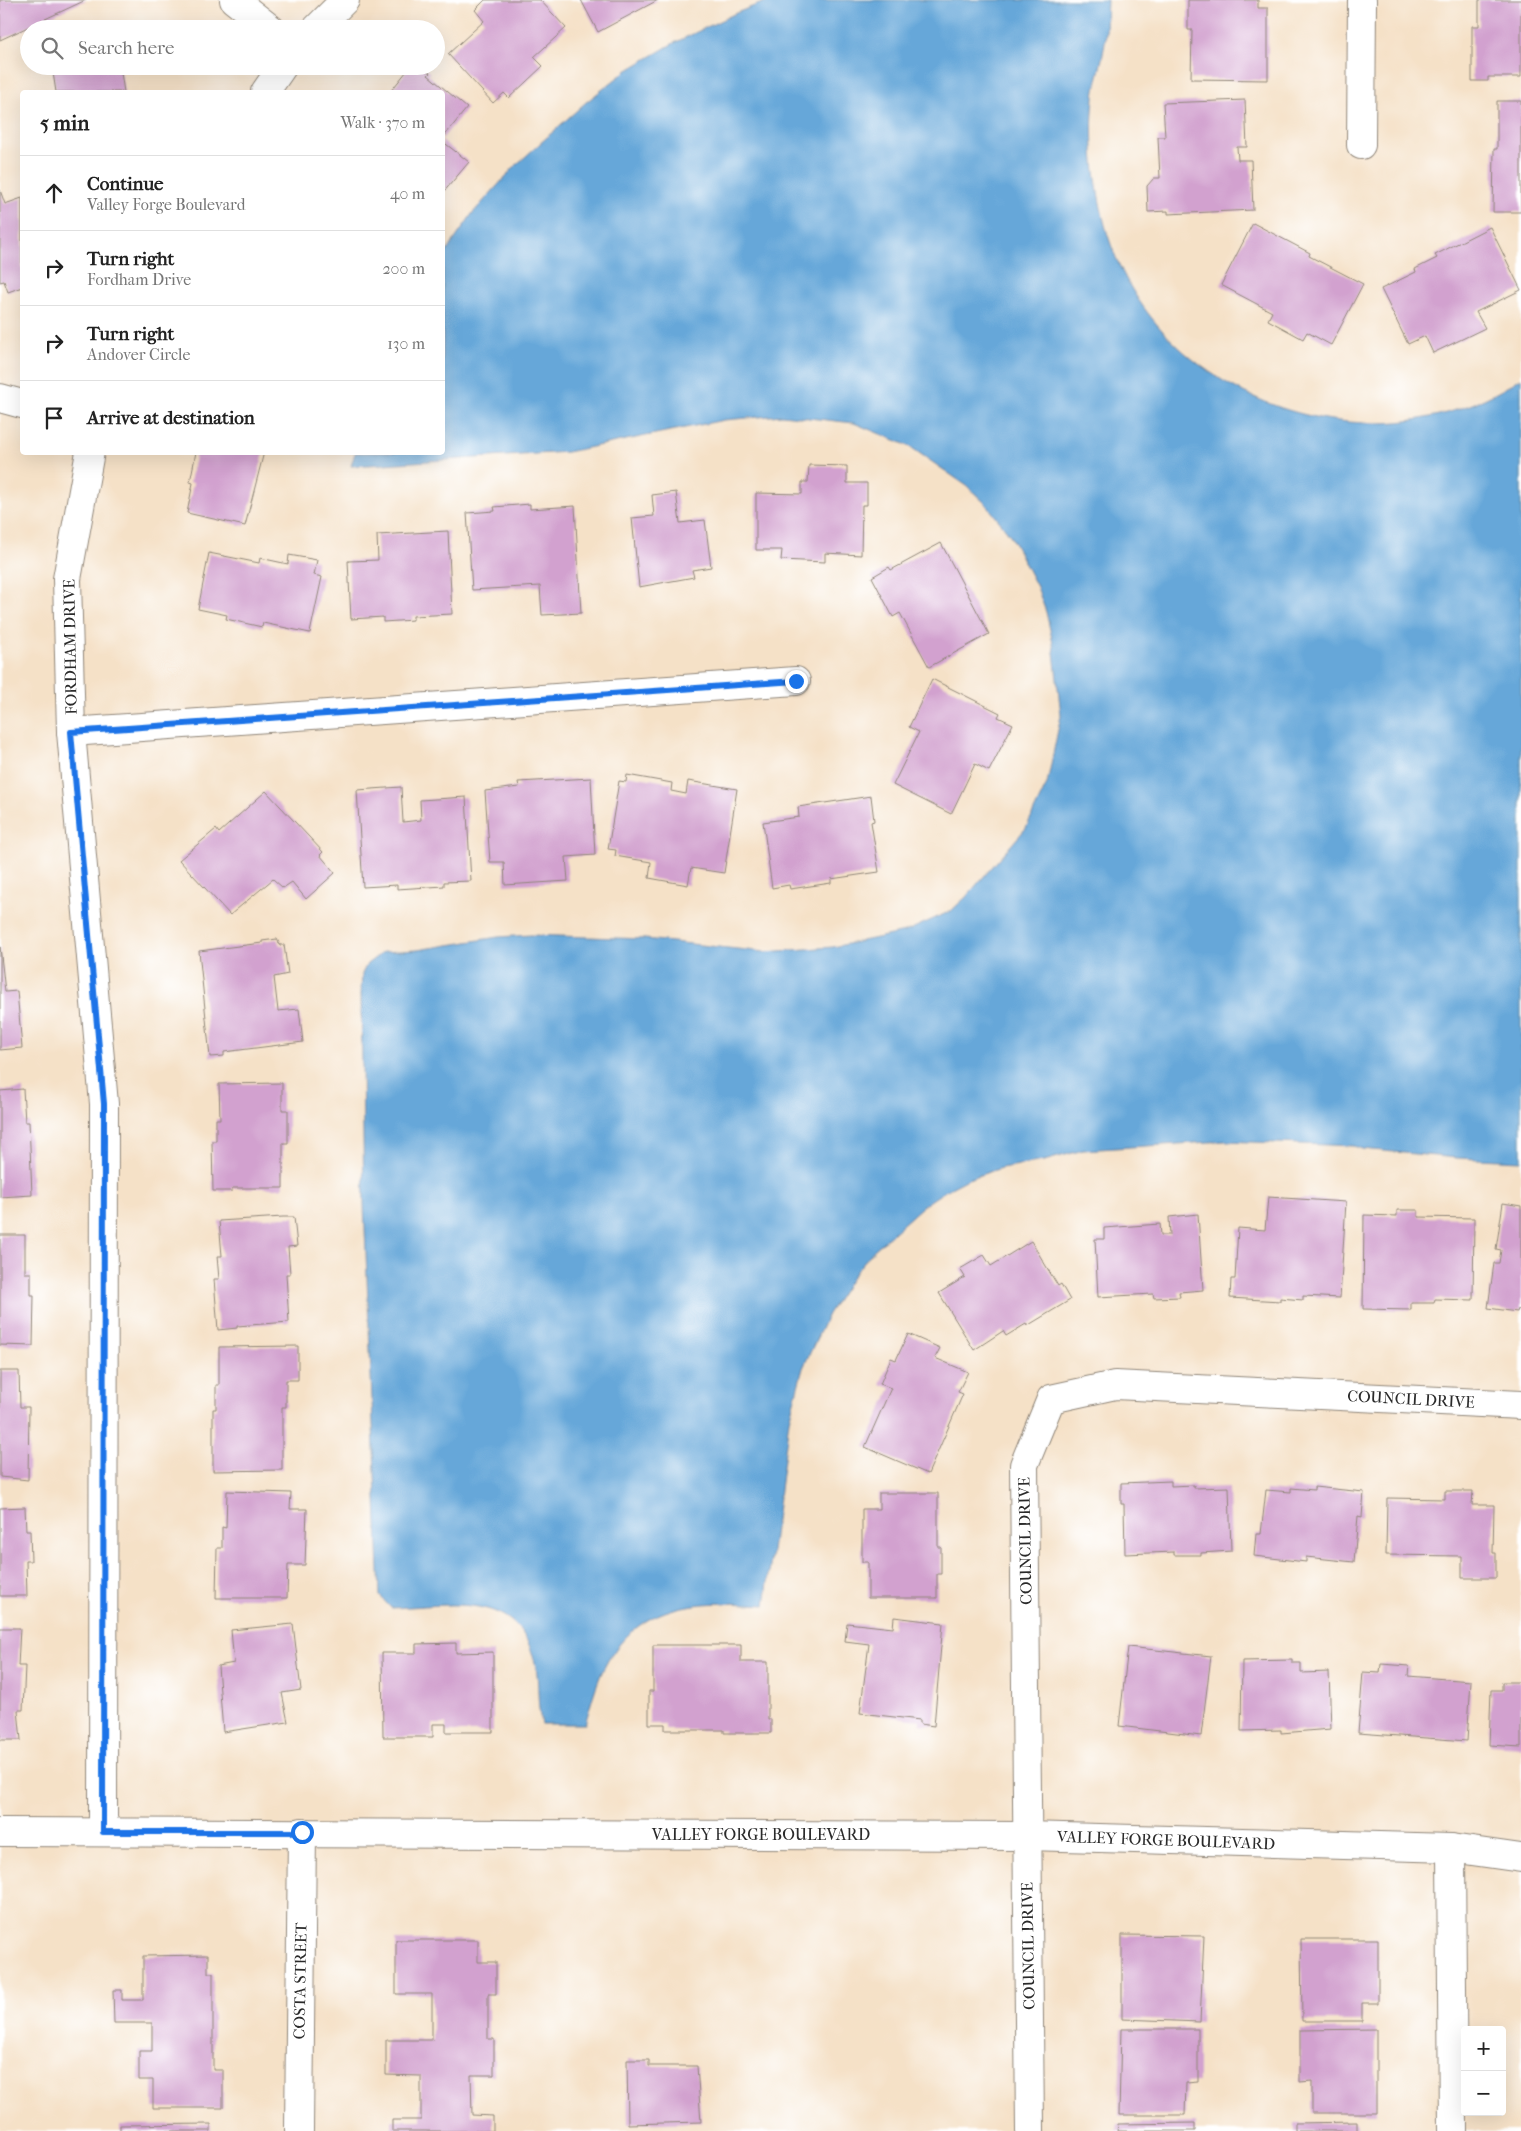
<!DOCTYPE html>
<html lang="en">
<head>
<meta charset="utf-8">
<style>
  :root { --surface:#fff; --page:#f2f2f2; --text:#222; --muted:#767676; --line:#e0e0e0 }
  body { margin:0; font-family:"IM FELL French Canon",serif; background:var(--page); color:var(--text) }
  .controls { position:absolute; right:15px; bottom:15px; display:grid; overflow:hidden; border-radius:5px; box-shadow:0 5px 20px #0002 }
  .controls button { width:45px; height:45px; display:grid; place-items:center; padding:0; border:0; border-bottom:1px solid var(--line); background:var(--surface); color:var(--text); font:25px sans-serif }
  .stop { position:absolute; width:15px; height:15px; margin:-11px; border:4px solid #1a73e8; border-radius:50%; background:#fff }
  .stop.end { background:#1a73e8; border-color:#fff; box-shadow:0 1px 5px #0008 }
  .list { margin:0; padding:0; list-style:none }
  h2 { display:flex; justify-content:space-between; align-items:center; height:65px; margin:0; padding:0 20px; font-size:21px }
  h2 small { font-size:16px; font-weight:400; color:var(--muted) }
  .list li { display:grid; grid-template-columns:32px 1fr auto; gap:15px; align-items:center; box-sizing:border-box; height:75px; padding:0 20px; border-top:1px solid var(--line) }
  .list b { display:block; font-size:19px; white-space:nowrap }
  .list p { margin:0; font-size:16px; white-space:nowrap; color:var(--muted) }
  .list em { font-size:16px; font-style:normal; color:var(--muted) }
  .icon { flex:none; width:28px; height:28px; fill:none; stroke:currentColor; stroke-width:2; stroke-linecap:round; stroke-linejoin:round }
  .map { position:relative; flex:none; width:1521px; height:2131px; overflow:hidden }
  .search { position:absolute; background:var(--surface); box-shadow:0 5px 20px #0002; left:20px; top:20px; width:425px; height:55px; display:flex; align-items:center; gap:12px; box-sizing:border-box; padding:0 18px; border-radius:28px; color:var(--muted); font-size:19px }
  .panel { position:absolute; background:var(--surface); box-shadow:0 5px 20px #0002; left:20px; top:90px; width:425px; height:365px; border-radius:5px }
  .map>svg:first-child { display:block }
  .water { fill:#66a7d9; stroke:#486982 }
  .building { fill:#d2a1cf }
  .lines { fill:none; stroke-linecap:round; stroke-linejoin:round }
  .minor-casing { stroke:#908679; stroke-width:30 }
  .minor { stroke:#fff; stroke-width:28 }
  .route { stroke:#1a73e8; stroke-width:6 }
  .labels { text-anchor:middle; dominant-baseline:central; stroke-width:5; stroke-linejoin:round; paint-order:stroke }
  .street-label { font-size:16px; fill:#2b2b2b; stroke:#fff }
</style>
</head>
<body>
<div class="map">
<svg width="1521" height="2131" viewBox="0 0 1521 2131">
  <rect width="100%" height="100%" fill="#fff"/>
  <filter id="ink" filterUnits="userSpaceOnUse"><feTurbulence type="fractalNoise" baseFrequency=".02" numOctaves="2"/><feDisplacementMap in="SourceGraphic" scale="10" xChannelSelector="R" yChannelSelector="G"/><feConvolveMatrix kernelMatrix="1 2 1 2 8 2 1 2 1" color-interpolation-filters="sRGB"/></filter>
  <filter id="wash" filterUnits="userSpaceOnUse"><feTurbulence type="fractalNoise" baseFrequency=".0096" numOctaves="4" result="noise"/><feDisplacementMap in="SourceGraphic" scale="20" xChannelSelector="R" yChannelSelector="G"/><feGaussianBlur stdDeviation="1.12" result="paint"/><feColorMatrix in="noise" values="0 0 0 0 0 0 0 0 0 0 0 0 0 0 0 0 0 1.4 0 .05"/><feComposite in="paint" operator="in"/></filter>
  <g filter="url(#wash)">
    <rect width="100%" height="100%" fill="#f5e1c7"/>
    <!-- water -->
    <path class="water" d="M 770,0 L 1107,0 C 1106,14 1107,28 1105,42 C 1103,58 1098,74 1095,90 C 1089,134 1094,182 1105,225 C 1151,400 1372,480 1521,378 L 1521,1161 L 1457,1158 L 1362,1149 L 1354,1146 L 1225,1141 L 1083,1150 L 1044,1161 L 1001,1168 L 968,1179 L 945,1191 L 924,1205 L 874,1250 L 856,1271 L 828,1314 L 803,1368 L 789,1420 L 765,1605 C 708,1601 650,1599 613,1653 C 598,1673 592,1701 585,1724 L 542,1724 C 536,1705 540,1683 535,1663 C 518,1589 449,1606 391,1608 L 380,1596 L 364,1204 L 361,991 L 362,974 L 367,964 L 383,952 L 417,950 L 498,937 L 531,935 L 645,939 L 765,952 L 833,947 L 905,932 L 951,911 L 966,897 L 1026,828 L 1047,784 L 1061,715 L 1053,643 L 1046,612 L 1037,587 L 1010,535 L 986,504 L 967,486 L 909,446 L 854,423 L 782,415 L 724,420 L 567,452 L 351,466 L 355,453 L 442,452 L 443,257 L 472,214 L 516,165 L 585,103 L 626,71 L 672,44 L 736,13 Z"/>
    <g id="blocks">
      <!-- building -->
      <g class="building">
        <path d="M 0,0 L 86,0 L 0,40 Z"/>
        <path d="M 485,0 L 540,0 L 566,28 L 534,57 L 543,66 L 509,98 L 504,93 L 493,103 L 448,54 L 484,21 L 475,10 Z"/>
        <path d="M 581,0 L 658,0 L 598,32 Z"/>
        <path d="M 1188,0 L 1258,0 L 1258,8 L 1268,8 L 1268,80 L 1191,79 L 1192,30 L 1188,30 Z"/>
        <path d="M 1479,0 L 1521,0 L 1521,77 L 1488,77 L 1488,81 L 1472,81 L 1472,26 L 1479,26 Z"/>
        <path d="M 52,66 L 120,66 L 124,92 L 56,92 Z"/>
        <path d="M 411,66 L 421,66 L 430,73 L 428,75 L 467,108 L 442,139 L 442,92 L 390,92 Z"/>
        <path d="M 1245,100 L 1247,147 L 1237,147 L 1238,160 L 1251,160 L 1253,210 L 1168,214 L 1168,211 L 1148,212 L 1147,186 L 1154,178 L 1160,178 L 1158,137 L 1165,137 L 1163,103 Z"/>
        <path d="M 1497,101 L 1521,101 L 1521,212 L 1493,212 L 1494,149 L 1497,149 Z"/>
        <path d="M 442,141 L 469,162 L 442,194 Z"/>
        <path d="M 0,190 L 5,204 L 22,198 L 22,287 L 8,292 L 4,281 L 0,282 Z"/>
        <path d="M 1253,223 L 1310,253 L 1309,256 L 1363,284 L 1331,345 L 1307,332 L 1303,339 L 1268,320 L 1272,312 L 1221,285 Z"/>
        <path d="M 1490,227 L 1521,290 L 1476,312 L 1485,328 L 1433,353 L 1425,336 L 1408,344 L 1381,289 L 1416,272 L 1415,269 L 1437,258 L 1435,255 Z"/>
        <path d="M 196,452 L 264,452 L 245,526 L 187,513 L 193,483 L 190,482 Z"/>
        <path d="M 809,465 L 847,466 L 847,483 L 867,483 L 867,505 L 862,505 L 861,555 L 825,553 L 825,562 L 781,560 L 782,550 L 756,550 L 756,493 L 802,494 L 802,482 L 808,482 Z"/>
        <path d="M 676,492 L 680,523 L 705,520 L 711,567 L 692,570 L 694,577 L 639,587 L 632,518 L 654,516 L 652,495 Z"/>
        <path d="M 530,504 L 530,509 L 575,506 L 581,613 L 542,615 L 540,586 L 472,590 L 467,513 L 495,511 L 494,507 Z"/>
        <path d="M 448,531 L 452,614 L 413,616 L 413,620 L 383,622 L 383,617 L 351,619 L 348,561 L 378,560 L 377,535 Z"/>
        <path d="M 941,543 L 989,634 L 929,667 L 900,613 L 893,617 L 872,577 L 889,567 L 891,570 Z"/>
        <path d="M 209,553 L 259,563 L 260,558 L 288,564 L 289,555 L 317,560 L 314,575 L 322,577 L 310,633 L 263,623 L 262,627 L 226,619 L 227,615 L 198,609 Z"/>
        <path d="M 932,679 L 1000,713 L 998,717 L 1013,724 L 989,771 L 975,764 L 951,814 L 893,785 L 919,732 L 909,727 Z"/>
        <path d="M 627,775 L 672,783 L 671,791 L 686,794 L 688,781 L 737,789 L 724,873 L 691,868 L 688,885 L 649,878 L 651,862 L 615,856 L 616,850 L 608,849 L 619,781 L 626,782 Z"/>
        <path d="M 591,778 L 595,855 L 566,857 L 568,881 L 505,885 L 504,862 L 490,862 L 485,791 L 519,787 L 518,782 Z"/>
        <path d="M 401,787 L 403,822 L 421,820 L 420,800 L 466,797 L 471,881 L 444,882 L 444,886 L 397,889 L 397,885 L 363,887 L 357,790 Z"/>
        <path d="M 266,791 L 323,852 L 320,855 L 335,873 L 306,899 L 292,882 L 283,888 L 273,879 L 230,915 L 179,860 L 216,829 L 219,833 Z"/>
        <path d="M 871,796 L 874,821 L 871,822 L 879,872 L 831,879 L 831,883 L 790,889 L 789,885 L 772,888 L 763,822 L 799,817 L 798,807 Z"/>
        <path d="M 277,939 L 280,945 L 284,945 L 288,974 L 274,977 L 278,1011 L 299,1009 L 303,1042 L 224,1052 L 224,1056 L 210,1057 L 199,951 L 262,943 L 262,941 Z"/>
        <path d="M 0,946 L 5,992 L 17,991 L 22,1048 L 0,1050 Z"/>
        <path d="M 282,1083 L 282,1110 L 288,1110 L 288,1143 L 283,1143 L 283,1188 L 232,1188 L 232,1191 L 213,1191 L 212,1141 L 216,1141 L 216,1119 L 220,1119 L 219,1084 Z"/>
        <path d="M 23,1089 L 25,1122 L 29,1122 L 32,1195 L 0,1197 L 0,1091 Z"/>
        <path d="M 1268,1197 L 1346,1202 L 1340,1298 L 1303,1296 L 1303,1300 L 1280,1298 L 1280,1301 L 1230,1298 L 1231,1279 L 1235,1279 L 1238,1228 L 1265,1230 Z"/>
        <path d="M 1503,1203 L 1521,1206 L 1521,1310 L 1518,1309 L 1517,1312 L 1488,1308 L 1494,1263 L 1499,1263 L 1501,1250 L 1496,1249 Z"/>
        <path d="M 1397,1210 L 1418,1210 L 1418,1217 L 1474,1218 L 1473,1300 L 1435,1299 L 1434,1303 L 1411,1303 L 1411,1310 L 1363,1309 L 1364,1215 L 1397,1216 Z"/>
        <path d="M 1198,1214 L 1203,1290 L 1179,1292 L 1180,1297 L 1154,1298 L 1153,1294 L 1098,1297 L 1095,1239 L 1104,1239 L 1104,1228 L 1160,1224 L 1161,1235 L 1170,1235 L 1169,1217 Z"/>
        <path d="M 283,1217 L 294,1217 L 297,1246 L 288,1247 L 290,1274 L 286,1274 L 289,1322 L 237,1326 L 237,1328 L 218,1330 L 214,1279 L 219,1279 L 217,1256 L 222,1256 L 219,1221 Z"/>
        <path d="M 0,1235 L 25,1235 L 25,1273 L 31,1273 L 31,1295 L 34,1295 L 33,1346 L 0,1345 Z"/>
        <path d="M 1031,1241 L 1058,1286 L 1061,1284 L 1070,1300 L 1027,1326 L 1026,1324 L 1006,1336 L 1003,1331 L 974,1350 L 939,1293 L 965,1277 L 960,1269 L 984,1255 L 991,1266 Z"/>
        <path d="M 908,1334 L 940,1348 L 935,1358 L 968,1372 L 958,1392 L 963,1394 L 928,1474 L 865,1447 L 891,1388 L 880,1384 L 891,1358 L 896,1360 Z"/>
        <path d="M 298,1346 L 298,1380 L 286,1380 L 286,1407 L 282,1407 L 282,1470 L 213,1471 L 213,1409 L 216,1409 L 216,1385 L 219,1385 L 219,1347 Z"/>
        <path d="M 0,1371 L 19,1371 L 20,1407 L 29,1407 L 28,1480 L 0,1477 Z"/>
        <path d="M 1171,1481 L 1171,1486 L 1194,1485 L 1194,1488 L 1229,1487 L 1231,1551 L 1201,1553 L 1201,1555 L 1174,1555 L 1174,1552 L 1125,1554 L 1124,1504 L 1121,1504 L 1121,1483 Z"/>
        <path d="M 1314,1487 L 1364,1492 L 1362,1517 L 1358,1516 L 1354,1562 L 1306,1557 L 1306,1562 L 1254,1556 L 1256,1534 L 1261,1534 L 1266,1490 L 1291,1492 L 1291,1488 L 1314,1490 Z"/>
        <path d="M 227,1491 L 291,1493 L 290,1509 L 307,1509 L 305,1565 L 288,1565 L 287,1598 L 216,1598 L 217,1548 L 222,1548 L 222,1527 L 226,1528 Z"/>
        <path d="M 1445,1491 L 1473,1491 L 1472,1505 L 1494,1505 L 1493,1553 L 1496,1553 L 1496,1578 L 1462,1578 L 1462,1556 L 1386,1555 L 1387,1498 L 1445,1499 Z"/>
        <path d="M 879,1493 L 938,1493 L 938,1547 L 941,1547 L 941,1574 L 937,1574 L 937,1598 L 868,1598 L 868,1562 L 862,1562 L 862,1509 L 879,1509 Z"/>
        <path d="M 25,1507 L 26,1531 L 30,1531 L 31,1561 L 26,1561 L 27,1596 L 0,1596 L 0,1508 Z"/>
        <path d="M 894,1617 L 943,1623 L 934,1726 L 920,1724 L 920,1720 L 860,1713 L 869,1644 L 845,1641 L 847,1623 L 893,1628 Z"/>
        <path d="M 293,1624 L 301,1690 L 282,1693 L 288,1722 L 223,1732 L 218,1666 L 234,1663 L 231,1630 Z"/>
        <path d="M 0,1628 L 20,1628 L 18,1666 L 25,1666 L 23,1710 L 18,1710 L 21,1740 L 0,1740 Z"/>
        <path d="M 456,1643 L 456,1653 L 493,1652 L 493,1732 L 446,1732 L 446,1724 L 433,1724 L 433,1737 L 383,1737 L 382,1653 L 416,1653 L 416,1644 Z"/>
        <path d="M 653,1645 L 741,1645 L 741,1662 L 768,1662 L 768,1719 L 771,1719 L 771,1733 L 724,1733 L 724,1730 L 665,1730 L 665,1724 L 649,1724 L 649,1691 L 653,1691 Z"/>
        <path d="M 1128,1647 L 1211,1656 L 1201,1736 L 1119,1726 Z"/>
        <path d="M 1292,1660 L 1292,1663 L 1301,1663 L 1301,1673 L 1329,1672 L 1331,1729 L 1281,1733 L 1281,1730 L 1241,1731 L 1242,1661 Z"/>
        <path d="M 1381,1664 L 1409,1666 L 1408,1676 L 1471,1681 L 1467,1741 L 1358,1733 L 1363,1672 L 1380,1673 Z"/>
        <path d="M 1502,1682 L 1521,1682 L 1521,1747 L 1489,1745 L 1491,1690 L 1502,1690 Z"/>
        <path d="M 1122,1935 L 1204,1936 L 1200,2022 L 1122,2019 Z"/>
        <path d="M 1301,1939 L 1378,1939 L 1378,2003 L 1362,2003 L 1362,2021 L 1302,2021 Z"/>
        <path d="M 396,1940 L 478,1940 L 478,1962 L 496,1962 L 496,1994 L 488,1994 L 488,2039 L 494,2039 L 494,2075 L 471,2075 L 472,2115 L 493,2116 L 493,2131 L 392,2131 L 392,2120 L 421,2120 L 421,2076 L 386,2075 L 386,2040 L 432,2040 L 432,1994 L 396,1994 Z"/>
        <path d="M 208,1955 L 208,1973 L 213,1973 L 213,2070 L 223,2070 L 223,2108 L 153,2108 L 153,2080 L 139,2080 L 139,2051 L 152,2051 L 152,2023 L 114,2023 L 113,1990 L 122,1990 L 122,2000 L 143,2000 L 143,1956 Z"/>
        <path d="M 1121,2029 L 1198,2029 L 1198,2082 L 1186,2083 L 1185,2115 L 1119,2115 Z"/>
        <path d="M 1376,2029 L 1376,2113 L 1312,2113 L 1312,2081 L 1300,2082 L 1300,2030 Z"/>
        <path d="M 627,2060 L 649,2060 L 649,2066 L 697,2066 L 701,2122 L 628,2124 Z"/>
        <path d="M 1357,2122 L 1357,2131 L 1295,2131 L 1295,2123 Z"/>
        <path d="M 1195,2123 L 1195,2131 L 1117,2131 L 1118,2124 Z"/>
        <path d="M 211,2124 L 211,2131 L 120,2131 L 120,2125 Z"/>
      </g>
    </g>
  </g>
  <g filter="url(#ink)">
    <use href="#blocks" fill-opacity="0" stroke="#908679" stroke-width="1"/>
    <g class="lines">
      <!-- minor casing -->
      <g class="minor-casing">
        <g id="minor">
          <path d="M 234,0 L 271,29"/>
          <path d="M 316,29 L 345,0"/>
          <path d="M 265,92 L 283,66"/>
          <path d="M 1361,145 L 1362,0"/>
          <path d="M 0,398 L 22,404"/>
          <path d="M 90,452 L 67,579 L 71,732 L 104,1104 L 103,1832"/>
          <path d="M 71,732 L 796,681"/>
          <path d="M 0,1832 L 1027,1836 L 1451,1848 L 1521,1858"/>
          <path d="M 1451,1848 L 1453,2131"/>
          <path d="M 299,2131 L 302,1832"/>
          <path d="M 1030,2131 L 1024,1465 L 1051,1399 L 1115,1385 L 1521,1405"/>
        </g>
      </g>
      <!-- minor -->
      <use href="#minor" class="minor"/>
    </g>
  </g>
  <g class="lines" filter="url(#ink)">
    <!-- route -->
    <path class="route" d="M 302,1832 L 103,1832 L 104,1104 L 71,732 L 796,681"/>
  </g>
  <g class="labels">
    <!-- street labels -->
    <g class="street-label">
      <text transform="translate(70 647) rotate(-91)">FORDHAM DRIVE</text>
      <text transform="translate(1411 1399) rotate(3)">COUNCIL DRIVE</text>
      <text transform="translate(1025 1541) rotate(-91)">COUNCIL DRIVE</text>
      <text x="761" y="1834">VALLEY FORGE BOULEVARD</text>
      <text transform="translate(1166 1840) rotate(2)">VALLEY FORGE BOULEVARD</text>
      <text transform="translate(1028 1946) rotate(-91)">COUNCIL DRIVE</text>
      <text transform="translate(300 1981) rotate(-89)">COSTA STREET</text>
    </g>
  </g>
</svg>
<div class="controls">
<button>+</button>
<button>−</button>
</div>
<div class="stop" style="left:302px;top:1832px"></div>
<div class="stop end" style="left:796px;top:681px"></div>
<div class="search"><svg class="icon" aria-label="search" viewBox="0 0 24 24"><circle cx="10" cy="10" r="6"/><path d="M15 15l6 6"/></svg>Search here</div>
<section class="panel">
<h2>5 min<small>Walk · 370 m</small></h2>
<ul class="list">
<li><svg class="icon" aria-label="ahead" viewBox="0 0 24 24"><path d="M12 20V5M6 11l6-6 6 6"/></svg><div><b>Continue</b><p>Valley Forge Boulevard</p></div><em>40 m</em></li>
<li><svg class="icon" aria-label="right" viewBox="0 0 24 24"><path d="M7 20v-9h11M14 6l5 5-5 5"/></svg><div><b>Turn right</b><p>Fordham Drive</p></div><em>200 m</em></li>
<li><svg class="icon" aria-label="right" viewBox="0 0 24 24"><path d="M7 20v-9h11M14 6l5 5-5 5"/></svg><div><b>Turn right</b><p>Andover Circle</p></div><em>130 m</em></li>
<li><svg class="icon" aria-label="arrive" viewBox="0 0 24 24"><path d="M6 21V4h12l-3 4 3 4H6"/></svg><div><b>Arrive at destination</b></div></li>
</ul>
</section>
</div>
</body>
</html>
